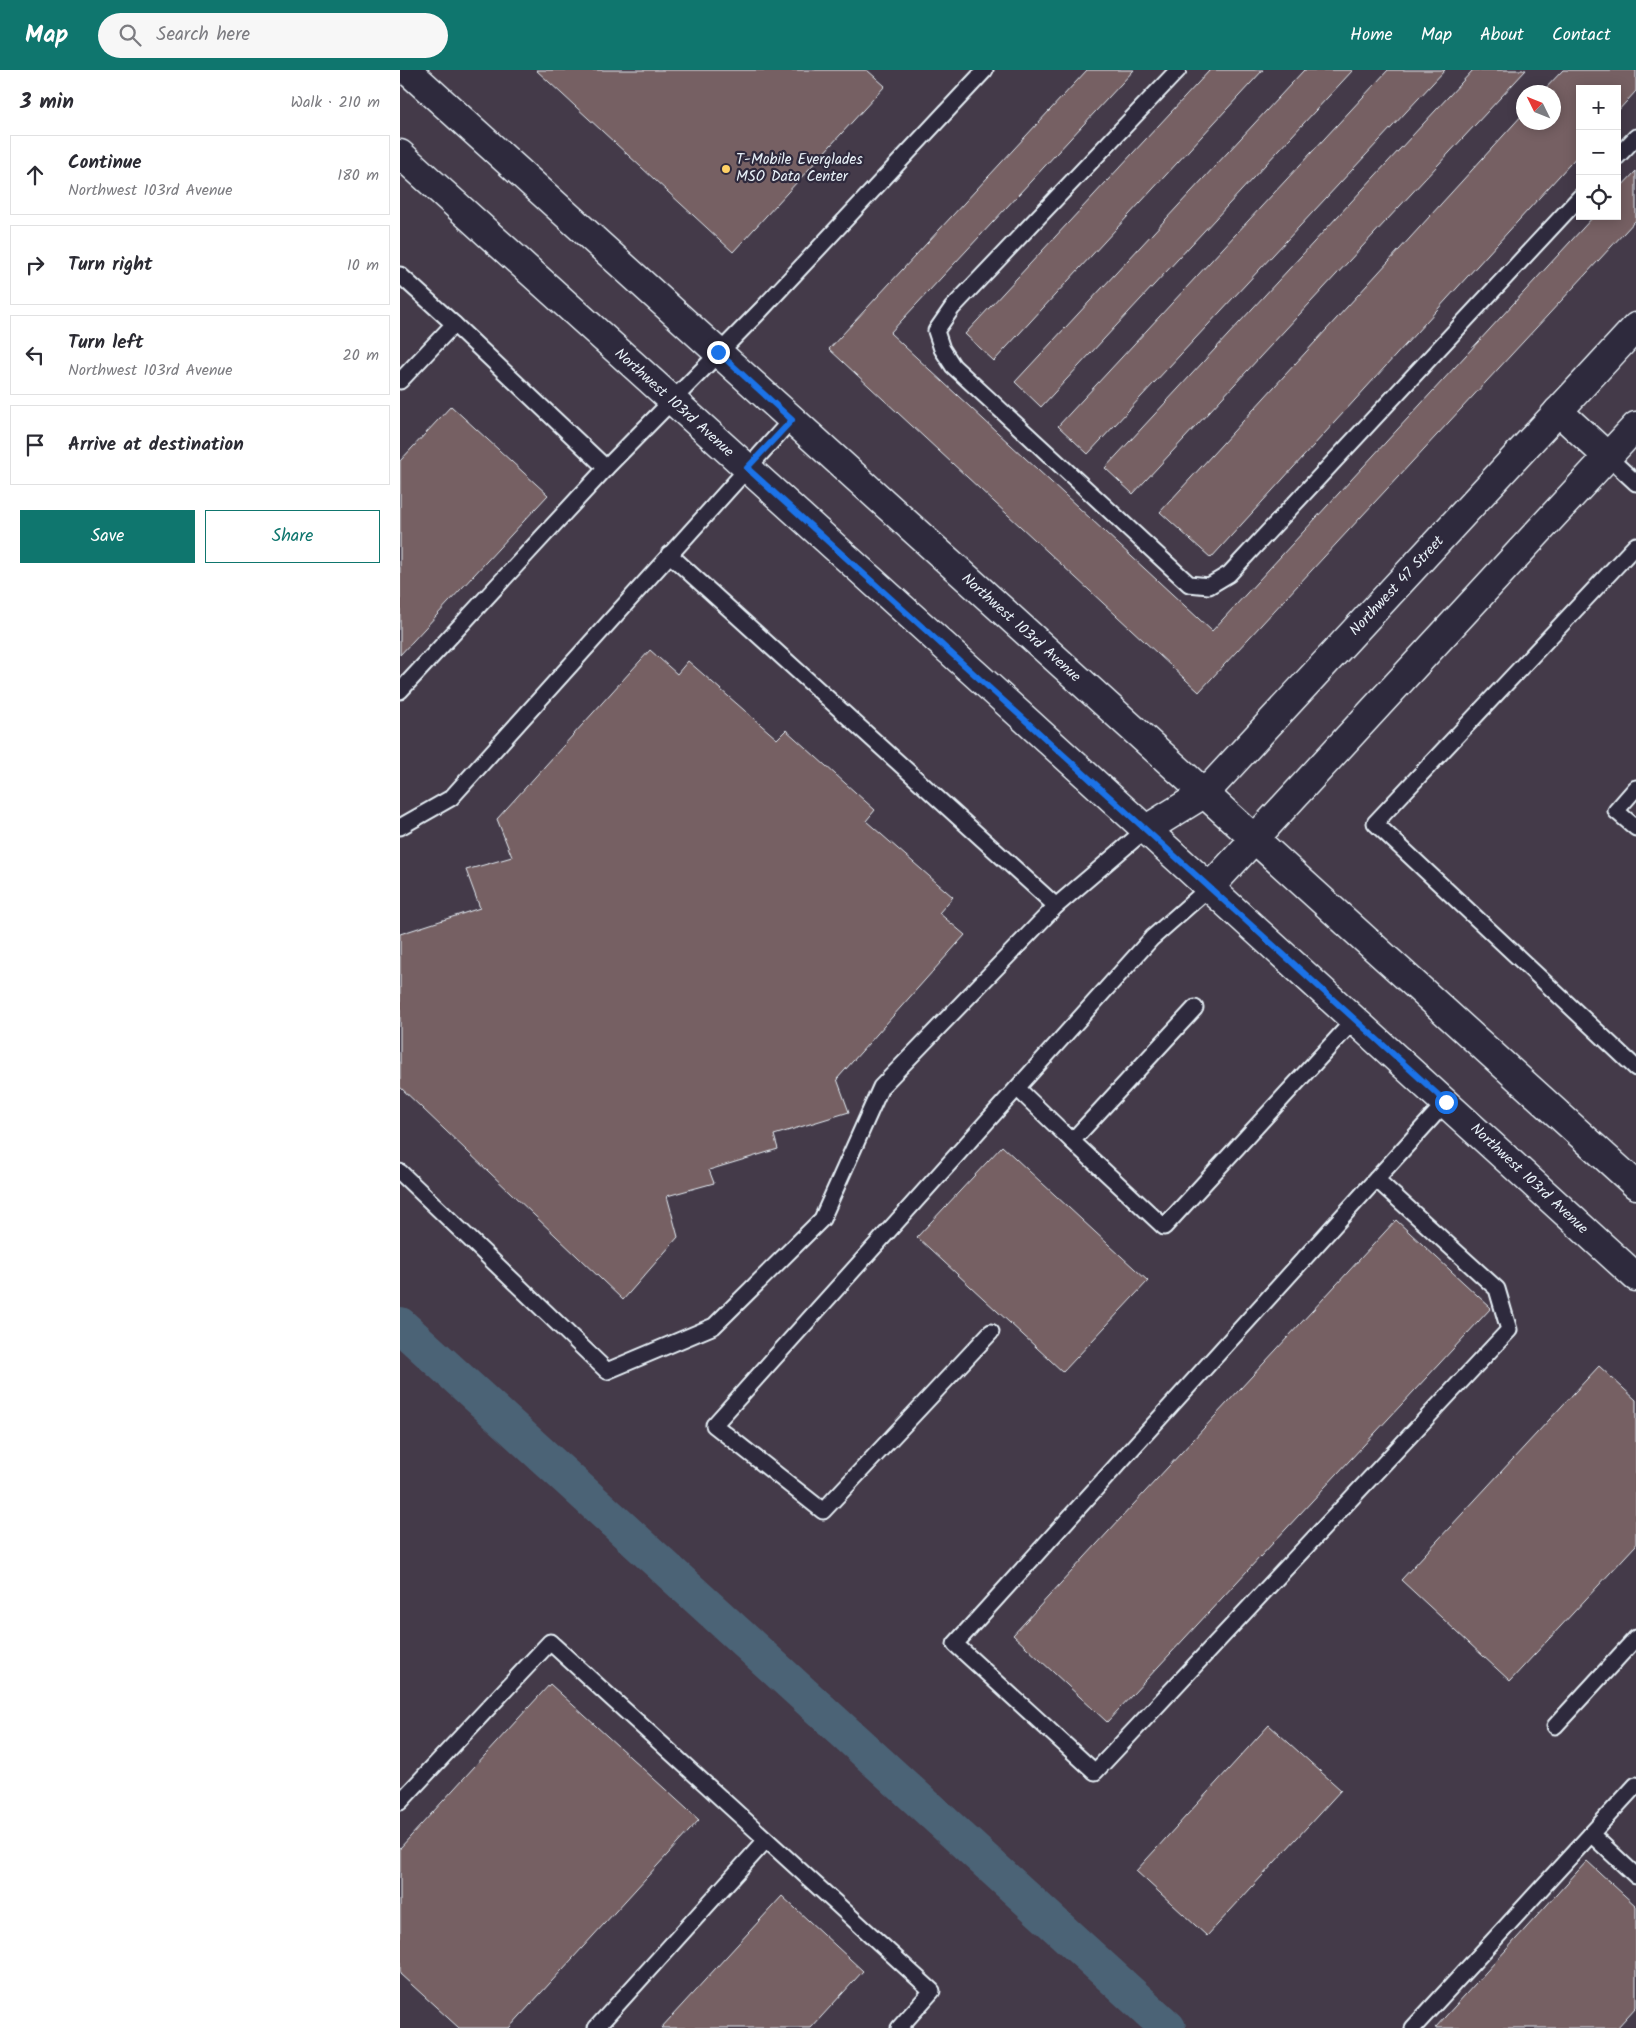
<!DOCTYPE html>
<html lang="en">
<head>
<meta charset="utf-8">
<style>
  :root { --surface:#fff; --page:#f7f7f7; --text:#2b2b33; --muted:#7c7c81; --line:#e1e1e2; --accent:#0f766e }
  body { margin:0; font-family:Kalam,sans-serif; background:var(--page); color:var(--text) }
  .controls { position:absolute; right:15px; top:15px; display:grid; overflow:hidden; border-radius:0px; box-shadow:0 2px 12px #0003 }
  .controls button { width:45px; height:45px; display:grid; place-items:center; padding:0; border:0; border-bottom:1px solid var(--line); background:var(--surface); color:var(--text); font:25px sans-serif }
  .compass { position:absolute; left:1116px; top:15px; width:45px; height:45px; border-radius:50%; background:var(--surface); box-shadow:0 2px 12px #0003; rotate:313deg }
  .stop { position:absolute; width:15px; height:15px; margin:-11px; border:4px solid #1a73e8; border-radius:50%; background:#fff }
  .stop.end { background:#1a73e8; border-color:#fff; box-shadow:0 1px 5px #0008 }
  .list { margin:0; padding:0; list-style:none }
  h2 { display:flex; justify-content:space-between; align-items:center; height:65px; margin:0; padding:0 20px; font-size:21px }
  h2 small { font-size:16px; font-weight:400; color:var(--muted) }
  .list li { display:grid; grid-template-columns:32px 1fr auto; gap:15px; align-items:center; box-sizing:border-box; height:80px; margin:0 10px 10px; padding:0 10px; border:1px solid var(--line); border-radius:0px }
  .list b { display:block; font-size:19px; white-space:nowrap }
  .list p { margin:0; font-size:16px; white-space:nowrap; color:var(--muted) }
  .list em { font-size:16px; font-style:normal; color:var(--muted) }
  .actions { display:flex; gap:10px; padding:15px 20px }
  .actions a { flex:1; padding:11px 0; border:1px solid var(--accent); border-radius:0px; text-align:center; font-size:18px; color:var(--accent) }
  .actions .main { background:var(--accent); color:#fff }
  .icon { flex:none; width:28px; height:28px; fill:none; stroke:currentColor; stroke-width:2; stroke-linecap:round; stroke-linejoin:round }
  .map { position:relative; flex:none; width:1236px; height:1958px; overflow:hidden }
  header { display:flex; align-items:center; gap:30px; box-sizing:border-box; height:70px; padding:0 25px; background:var(--accent); color:#fff }
  header strong { font-size:24px }
  nav { display:flex; gap:28px; margin-inline-start:auto; font-size:18px }
  .search { width:350px; height:45px; background:var(--page); display:flex; align-items:center; gap:12px; box-sizing:border-box; padding:0 18px; border-radius:28px; color:var(--muted); font-size:19px }
  main { display:flex }
  aside { flex:1; background:var(--surface) }
  .map>svg:first-child { display:block }
  .lines { fill:none; stroke-linecap:round; stroke-linejoin:round }
  .canal { stroke:#4c6376; stroke-width:36 }
  .building { fill:#766164; stroke:#e8f1f8 }
  .lane-casing { stroke:#e8f1f8; stroke-width:19 }
  .secondary-casing { stroke:#e8f1f8; stroke-width:31 }
  .lane { stroke:#2f2a3d; stroke-width:15 }
  .secondary { stroke:#2f2a3d; stroke-width:28 }
  .route { stroke:#1a73e8; stroke-width:6 }
  .poi-dot { fill:#ffd166; stroke:#2f2a3d; stroke-width:2 }
  .labels { text-anchor:middle; dominant-baseline:central; stroke-width:4.5; stroke-linejoin:round; paint-order:stroke }
  .poi-label { font-size:15px; fill:#e8f1f8; stroke:#2f2a3d; text-anchor:start }
  .street-label { font-size:15px; fill:#e8f1f8; stroke:#2f2a3d }
</style>
</head>
<body>
<header>
<strong>Map</strong>
<div class="search"><svg class="icon" aria-label="search" viewBox="0 0 24 24"><circle cx="10" cy="10" r="6"/><path d="M15 15l6 6"/></svg>Search here</div>
<nav><a>Home</a><a>Map</a><a>About</a><a>Contact</a></nav>
</header>
<main>
<aside>
<h2>3 min<small>Walk · 210 m</small></h2>
<ul class="list">
<li><svg class="icon" aria-label="ahead" viewBox="0 0 24 24"><path d="M12 20V5M6 11l6-6 6 6"/></svg><div><b>Continue</b><p>Northwest 103rd Avenue</p></div><em>180 m</em></li>
<li><svg class="icon" aria-label="right" viewBox="0 0 24 24"><path d="M7 20v-9h11M14 6l5 5-5 5"/></svg><div><b>Turn right</b></div><em>10 m</em></li>
<li><svg class="icon" aria-label="left" viewBox="0 0 24 24"><path d="M17 20v-9H6M10 6l-5 5 5 5"/></svg><div><b>Turn left</b><p>Northwest 103rd Avenue</p></div><em>20 m</em></li>
<li><svg class="icon" aria-label="arrive" viewBox="0 0 24 24"><path d="M6 21V4h12l-3 4 3 4H6"/></svg><div><b>Arrive at destination</b></div></li>
</ul>
<div class="actions"><a class="main">Save</a><a>Share</a></div>
</aside>
<div class="map">
<svg width="1236" height="1958" viewBox="0 0 1236 1958">
  <rect width="100%" height="100%" fill="#443a49"/>
  <filter id="ink" filterUnits="userSpaceOnUse"><feTurbulence type="fractalNoise" baseFrequency=".02" numOctaves="2"/><feDisplacementMap in="SourceGraphic" scale="10" xChannelSelector="R" yChannelSelector="G"/><feConvolveMatrix kernelMatrix="1 2 1 2 8 2 1 2 1" color-interpolation-filters="sRGB"/></filter>
  <g filter="url(#ink)">
    <g class="lines">
      <!-- canal -->
      <path class="canal" d="M 0,1255 L 768,1958"/>
    </g>
    <!-- building -->
    <g class="building">
      <path d="M 136,0 L 467,0 L 485,16 L 333,182 Z"/>
      <path d="M 687,0 L 734,0 L 490,263 L 812,561 L 1194,146 L 1217,146 L 1217,121 L 1236,101 L 1236,150 L 799,622 L 429,279 Z"/>
      <path d="M 810,0 L 863,0 L 594,291 L 565,264 Z"/>
      <path d="M 904,0 L 953,0 L 641,337 L 615,312 Z"/>
      <path d="M 988,0 L 1045,0 L 688,384 L 658,356 Z"/>
      <path d="M 1073,0 L 1126,0 L 733,424 L 705,398 Z"/>
      <path d="M 1163,0 L 1236,0 L 1236,21 L 1217,42 L 1217,19 L 1180,19 L 1180,83 L 811,488 L 760,442 L 1124,43 L 1124,52 L 1154,52 L 1154,22 L 1142,22 Z"/>
      <path d="M 51,336 L 148,425 L 0,585 L 0,391 Z"/>
      <path d="M 250,580 L 277,604 L 288,591 L 377,669 L 386,660 L 475,740 L 466,751 L 553,827 L 539,843 L 565,865 L 437,1009 L 449,1042 L 374,1065 L 378,1079 L 309,1100 L 314,1113 L 267,1126 L 278,1167 L 223,1230 L 0,1017 L 0,864 L 80,838 L 66,800 L 112,787 L 97,749 Z"/>
      <path d="M 602,1076 L 748,1211 L 663,1302 L 517,1167 Z"/>
      <path d="M 996,1150 L 1091,1238 L 707,1652 L 613,1565 Z"/>
      <path d="M 1199,1296 L 1236,1330 L 1236,1475 L 1110,1611 L 1001,1510 Z"/>
      <path d="M 150,1614 L 299,1750 L 109,1958 L 59,1958 L 0,1904 L 0,1778 Z"/>
      <path d="M 869,1655 L 941,1720 L 807,1866 L 736,1801 Z"/>
      <path d="M 1187,1791 L 1236,1836 L 1236,1937 L 1217,1958 L 1035,1958 Z"/>
      <path d="M 382,1826 L 463,1901 L 411,1958 L 261,1958 Z"/>
    </g>
    <g class="lines">
      <!-- lane casing -->
      <g class="lane-casing">
        <g id="lane">
          <path d="M 778,0 L 552,238 L 536,261 L 542,279 L 553,296 L 789,514 L 809,516 L 829,504 L 1180,127"/>
          <path d="M 1217,87 L 1236,67"/>
          <path d="M 0,205 L 54,254 L 0,311"/>
          <path d="M 54,254 L 206,398 L 361,240 L 585,0"/>
          <path d="M 1208,387 L 1236,413"/>
          <path d="M 1236,475 L 975,753 L 1236,998"/>
          <path d="M 269,484 L 656,836"/>
          <path d="M 0,621 L 206,398"/>
          <path d="M 1236,718 L 1216,741 L 1236,758"/>
          <path d="M 0,757 L 51,728 L 392,349"/>
          <path d="M 795,938 L 672,1071 L 764,1157 L 955,949"/>
          <path d="M 617,1018 L 672,1071"/>
          <path d="M 0,1102 L 207,1301 L 314,1256 L 422,1149 L 481,1017 L 656,836 L 745,760"/>
          <path d="M 976,1109 L 1097,1219 L 1109,1260 L 695,1702 L 555,1574 L 1046,1032"/>
          <path d="M 591,1262 L 423,1441 L 314,1355 L 752,868 L 810,817"/>
          <path d="M 1155,1656 L 1236,1568"/>
          <path d="M 0,1732 L 150,1572 L 532,1921 L 499,1958"/>
          <path d="M 1191,1764 L 1236,1806"/>
          <path d="M 196,1958 L 366,1770"/>
          <path d="M 1013,1958 L 1236,1715"/>
        </g>
      </g>
      <!-- secondary casing -->
      <g class="secondary-casing">
        <g id="secondary">
          <path d="M 7,0 L 1236,1115"/>
          <path d="M 0,84 L 593,620 L 1236,1207"/>
          <path d="M 1158,341 L 1208,387"/>
          <path d="M 745,760 L 805,723 L 1236,257"/>
          <path d="M 810,817 L 1236,356"/>
        </g>
      </g>
      <!-- lane -->
      <use href="#lane" class="lane"/>
      <!-- secondary -->
      <use href="#secondary" class="secondary"/>
    </g>
  </g>
  <g class="lines" filter="url(#ink)">
    <!-- route -->
    <path class="route" d="M 318,282 L 392,350 L 347,398 L 1046,1032"/>
  </g>
  <!-- markers -->
  <circle class="poi-dot" cx="326" cy="99" r="5"/>
  <g class="labels">
    <!-- poi labels -->
    <g class="poi-label">
      <text x="336" y="90">T-Mobile Everglades<tspan x="336" dy="17">MSO Data Center</tspan></text>
    </g>
    <!-- street labels -->
    <g class="street-label">
      <text transform="translate(274 333) rotate(42)">Northwest 103rd Avenue</text>
      <text transform="translate(997 516) rotate(-47)">Northwest 47 Street</text>
      <text transform="translate(621 558) rotate(42)">Northwest 103rd Avenue</text>
      <text transform="translate(1129 1109) rotate(43)">Northwest 103rd Avenue</text>
    </g>
  </g>
</svg>
<div class="controls">
<button>+</button>
<button>−</button>
<button><svg class="icon" aria-label="locate" viewBox="0 0 24 24"><circle cx="12" cy="12" r="6"/><path d="M12 2v4M12 18v4M2 12h4M18 12h4"/></svg></button>
</div>
<svg class="compass" viewBox="-18 -18 36 36"><path d="M0-13l5 13h-10z" fill="#e53935"/><path d="M0 13l5-13h-10z" fill="#7c7c81"/></svg>
<div class="stop" style="left:1046px;top:1032px"></div>
<div class="stop end" style="left:318px;top:282px"></div>
</div>
</main>
</body>
</html>
